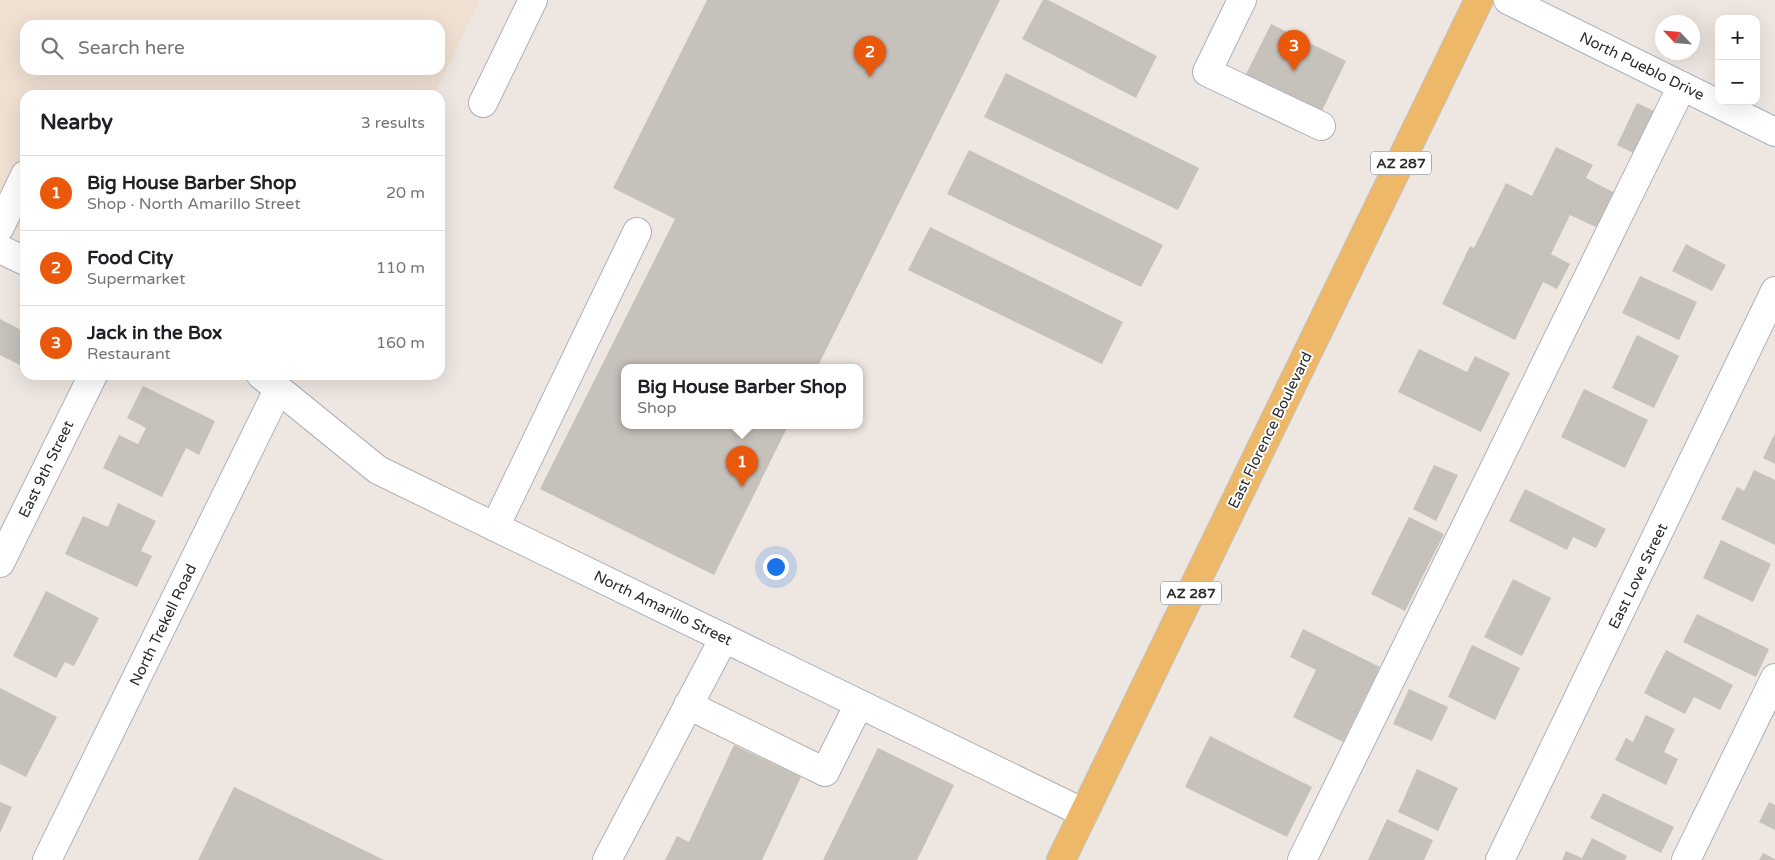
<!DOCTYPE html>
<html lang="en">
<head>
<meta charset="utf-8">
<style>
  :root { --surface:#fff; --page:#f6f6f6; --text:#202124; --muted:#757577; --line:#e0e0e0; --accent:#ea580c }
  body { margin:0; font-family:"Varela Round",sans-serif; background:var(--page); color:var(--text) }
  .controls { position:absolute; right:15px; top:15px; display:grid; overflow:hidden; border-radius:10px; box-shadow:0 5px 20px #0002 }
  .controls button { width:45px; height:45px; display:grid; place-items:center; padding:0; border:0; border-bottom:1px solid var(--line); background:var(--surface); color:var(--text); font:25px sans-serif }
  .compass { position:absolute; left:1655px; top:15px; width:45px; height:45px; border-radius:50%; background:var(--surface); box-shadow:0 5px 20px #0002; rotate:296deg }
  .you { position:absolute; left:775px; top:566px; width:18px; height:18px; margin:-12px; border:4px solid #fff; border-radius:50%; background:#1a73e8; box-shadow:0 0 0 8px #1a73e833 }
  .badge { display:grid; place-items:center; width:32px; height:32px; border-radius:50%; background:var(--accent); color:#fff; font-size:16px; font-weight:700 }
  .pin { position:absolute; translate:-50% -41px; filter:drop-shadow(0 1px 2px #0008) }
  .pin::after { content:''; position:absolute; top:26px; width:18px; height:15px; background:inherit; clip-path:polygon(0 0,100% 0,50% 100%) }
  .popup { position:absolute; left:621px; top:364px; width:242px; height:65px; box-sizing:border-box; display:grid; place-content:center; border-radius:10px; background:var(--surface); filter:drop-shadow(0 1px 4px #0005); font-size:16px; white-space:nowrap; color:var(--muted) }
  .popup b { font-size:19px; color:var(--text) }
  .popup::after { content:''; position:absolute; left:50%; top:100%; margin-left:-10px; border:10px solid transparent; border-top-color:var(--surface) }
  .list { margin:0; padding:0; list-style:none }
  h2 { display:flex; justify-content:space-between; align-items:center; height:65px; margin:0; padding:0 20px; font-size:21px }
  h2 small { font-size:16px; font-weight:400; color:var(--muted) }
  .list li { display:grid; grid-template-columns:32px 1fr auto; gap:15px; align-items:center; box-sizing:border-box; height:75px; padding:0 20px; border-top:1px solid var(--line) }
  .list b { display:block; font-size:19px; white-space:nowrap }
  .list p { margin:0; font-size:16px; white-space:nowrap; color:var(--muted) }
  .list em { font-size:16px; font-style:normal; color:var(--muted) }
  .icon { flex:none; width:28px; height:28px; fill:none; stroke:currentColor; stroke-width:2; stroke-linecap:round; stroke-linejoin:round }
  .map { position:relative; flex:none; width:1775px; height:860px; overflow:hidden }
  .search { position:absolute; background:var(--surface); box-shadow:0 5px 20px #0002; left:20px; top:20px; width:425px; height:55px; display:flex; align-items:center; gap:12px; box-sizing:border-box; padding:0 18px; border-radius:15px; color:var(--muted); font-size:19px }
  .panel { position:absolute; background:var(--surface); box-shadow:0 5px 20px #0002; left:20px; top:90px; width:425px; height:290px; border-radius:15px }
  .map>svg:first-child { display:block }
  .education { fill:#efe0d1; fill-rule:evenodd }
  .building { fill:#c7c1bc }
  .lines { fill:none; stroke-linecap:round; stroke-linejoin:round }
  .minor-casing { stroke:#adb1b9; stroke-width:30 }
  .major-casing { stroke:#c4c4c4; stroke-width:30 }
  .minor { stroke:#fff; stroke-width:28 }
  .major { stroke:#edb867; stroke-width:28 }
  .labels { text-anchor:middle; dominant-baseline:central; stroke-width:4; stroke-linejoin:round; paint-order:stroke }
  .shield { fill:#fff; stroke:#6c6c6c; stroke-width:1 }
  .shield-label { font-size:14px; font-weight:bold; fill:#2d2d2d }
  .street-label { font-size:15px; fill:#2d2d2d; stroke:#fff }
</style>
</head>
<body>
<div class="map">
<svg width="1775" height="860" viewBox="0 0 1775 860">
  <rect width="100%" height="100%" fill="#eee6e1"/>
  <!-- education -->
  <path class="education" d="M 0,0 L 480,0 L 434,95 L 25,95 L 25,232 L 0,220 ZM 25,25 L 440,25 L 440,70 L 25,70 Z"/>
  <!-- building -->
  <g class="building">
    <path d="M 707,0 L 1000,0 L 817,368 L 624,368 L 624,426 L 788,426 L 714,575 L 540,489 L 675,219 L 613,188 Z"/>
    <path d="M 1043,0 L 1048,0 L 1157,56 L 1136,98 L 1022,39 Z"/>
    <path d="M 1271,24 L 1346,61 L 1318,119 L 1242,82 Z"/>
    <path d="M 1006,73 L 1199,168 L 1178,210 L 984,117 Z"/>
    <path d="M 1637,103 L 1656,112 L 1635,154 L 1617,145 Z"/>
    <path d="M 1556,147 L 1593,165 L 1586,178 L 1615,193 L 1598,228 L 1570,215 L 1551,254 L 1570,264 L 1557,289 L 1543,282 L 1515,340 L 1442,304 L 1470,246 L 1474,248 L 1506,183 L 1532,196 Z"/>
    <path d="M 969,150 L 1163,245 L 1141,287 L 947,194 Z"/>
    <path d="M 930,227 L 1123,322 L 1102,364 L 908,270 Z"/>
    <path d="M 1686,244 L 1726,265 L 1712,291 L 1672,271 Z"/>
    <path d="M 1640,276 L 1697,302 L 1679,340 L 1622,313 Z"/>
    <path d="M 0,319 L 25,332 L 25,356 L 20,365 L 0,355 Z"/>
    <path d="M 1637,335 L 1679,356 L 1654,408 L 1612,388 Z"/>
    <path d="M 1419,349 L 1467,372 L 1475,356 L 1510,373 L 1481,432 L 1398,392 Z"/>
    <path d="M 143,386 L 215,421 L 199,455 L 186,448 L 162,497 L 103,468 L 119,435 L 138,444 L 146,428 L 127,418 Z"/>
    <path d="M 1584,389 L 1648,420 L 1625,468 L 1561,437 Z"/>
    <path d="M 1775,433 L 1775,464 L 1763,458 Z"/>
    <path d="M 1434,465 L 1458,475 L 1436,521 L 1413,509 Z"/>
    <path d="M 1754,470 L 1775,480 L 1775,545 L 1721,519 L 1737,487 L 1744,491 Z"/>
    <path d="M 1525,489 L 1606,529 L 1596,548 L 1573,537 L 1567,550 L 1509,521 Z"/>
    <path d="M 118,503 L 156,521 L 141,551 L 152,556 L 137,587 L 65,554 L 83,516 L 108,527 Z"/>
    <path d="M 1409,517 L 1444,534 L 1405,611 L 1371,594 Z"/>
    <path d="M 1721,540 L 1771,564 L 1753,602 L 1703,578 Z"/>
    <path d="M 1513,579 L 1551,598 L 1522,656 L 1484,637 Z"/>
    <path d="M 46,591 L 99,618 L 74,666 L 65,662 L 56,678 L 13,656 Z"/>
    <path d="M 1697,614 L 1769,649 L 1756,677 L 1683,642 Z"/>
    <path d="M 1303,629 L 1380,667 L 1343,742 L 1293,717 L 1316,670 L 1290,657 Z"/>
    <path d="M 1472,645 L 1520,668 L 1495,720 L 1448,697 Z"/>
    <path d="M 1666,650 L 1733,685 L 1720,710 L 1694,697 L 1685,714 L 1644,693 Z"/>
    <path d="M 0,688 L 57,717 L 26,777 L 0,764 Z"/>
    <path d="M 1409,689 L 1448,707 L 1432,741 L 1393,724 Z"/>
    <path d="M 1646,715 L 1675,729 L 1664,752 L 1678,759 L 1666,785 L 1615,760 L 1626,738 L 1633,742 Z"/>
    <path d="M 1210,736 L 1312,787 L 1287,837 L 1185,787 Z"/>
    <path d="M 734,745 L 801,777 L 762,860 L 665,860 L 677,836 L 689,842 Z"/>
    <path d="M 878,748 L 954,785 L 917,860 L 823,860 Z"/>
    <path d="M 1417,769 L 1458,788 L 1438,831 L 1398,812 Z"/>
    <path d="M 234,787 L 384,860 L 198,860 Z"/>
    <path d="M 1603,793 L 1674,827 L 1661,853 L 1590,818 Z"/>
    <path d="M 0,802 L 12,807 L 0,833 Z"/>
    <path d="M 1769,802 L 1775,805 L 1775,830 L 1759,822 Z"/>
    <path d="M 1387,819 L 1433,840 L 1424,860 L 1368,860 Z"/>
    <path d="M 1592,838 L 1627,856 L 1625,860 L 1562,860 L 1566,851 L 1582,858 Z"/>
    <path d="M 1763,853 L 1775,859 L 1775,860 L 1759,860 Z"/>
  </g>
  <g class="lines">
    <!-- minor casing -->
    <g class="minor-casing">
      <g id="minor">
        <path d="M 1242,0 L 1207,72 L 1321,126"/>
        <path d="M 1508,0 L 1775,132"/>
        <path d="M 483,103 L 533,0"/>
        <path d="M 0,227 L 25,175"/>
        <path d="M 0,249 L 25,261"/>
        <path d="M 261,375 L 378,470 L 1084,813"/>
        <path d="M 495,527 L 637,232"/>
        <path d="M 0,563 L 93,375"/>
        <path d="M 688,705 L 825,772 L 859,704"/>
        <path d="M 47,860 L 278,390"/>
        <path d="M 607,860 L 724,638"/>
        <path d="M 1302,860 L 1682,86"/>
        <path d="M 1500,860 L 1775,291"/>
        <path d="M 1686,860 L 1775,678"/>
      </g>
    </g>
    <!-- major casing -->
    <g class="major-casing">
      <path id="major" d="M 1061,860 L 1479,0"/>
    </g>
    <!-- minor -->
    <use href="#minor" class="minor"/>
    <!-- major -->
    <use href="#major" class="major"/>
  </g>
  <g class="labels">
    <!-- shield labels -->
    <g class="shield">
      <rect x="1371" y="151.5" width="60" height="23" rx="4"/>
      <rect x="1161" y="581.5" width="60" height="23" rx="4"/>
    </g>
    <g class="shield-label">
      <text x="1401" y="163">AZ 287</text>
      <text x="1191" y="593">AZ 287</text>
    </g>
    <!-- street labels -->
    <g class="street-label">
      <text transform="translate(1642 66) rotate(26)">North Pueblo Drive</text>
      <text transform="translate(1270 430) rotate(-64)">East Florence Boulevard</text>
      <text transform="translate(46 469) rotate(-64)">East 9th Street</text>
      <text transform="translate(1638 576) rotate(-64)">East Love Street</text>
      <text transform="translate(663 608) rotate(26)">North Amarillo Street</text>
      <text transform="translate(163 625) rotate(-64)">North Trekell Road</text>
    </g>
  </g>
</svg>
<div class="controls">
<button>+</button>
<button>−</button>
</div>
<svg class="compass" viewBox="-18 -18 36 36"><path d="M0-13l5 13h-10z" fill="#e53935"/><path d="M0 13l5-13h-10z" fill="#757577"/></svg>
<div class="you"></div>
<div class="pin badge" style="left:742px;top:487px">1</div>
<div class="popup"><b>Big House Barber Shop</b>Shop</div>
<div class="pin badge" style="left:870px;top:77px">2</div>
<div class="pin badge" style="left:1294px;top:71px">3</div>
<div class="search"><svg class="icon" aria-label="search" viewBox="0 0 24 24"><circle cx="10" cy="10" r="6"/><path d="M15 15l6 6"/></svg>Search here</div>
<section class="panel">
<h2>Nearby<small>3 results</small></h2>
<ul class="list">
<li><span class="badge">1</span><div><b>Big House Barber Shop</b><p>Shop · North Amarillo Street</p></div><em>20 m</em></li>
<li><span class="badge">2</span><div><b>Food City</b><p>Supermarket</p></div><em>110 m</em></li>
<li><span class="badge">3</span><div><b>Jack in the Box</b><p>Restaurant</p></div><em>160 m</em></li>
</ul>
</section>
</div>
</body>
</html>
